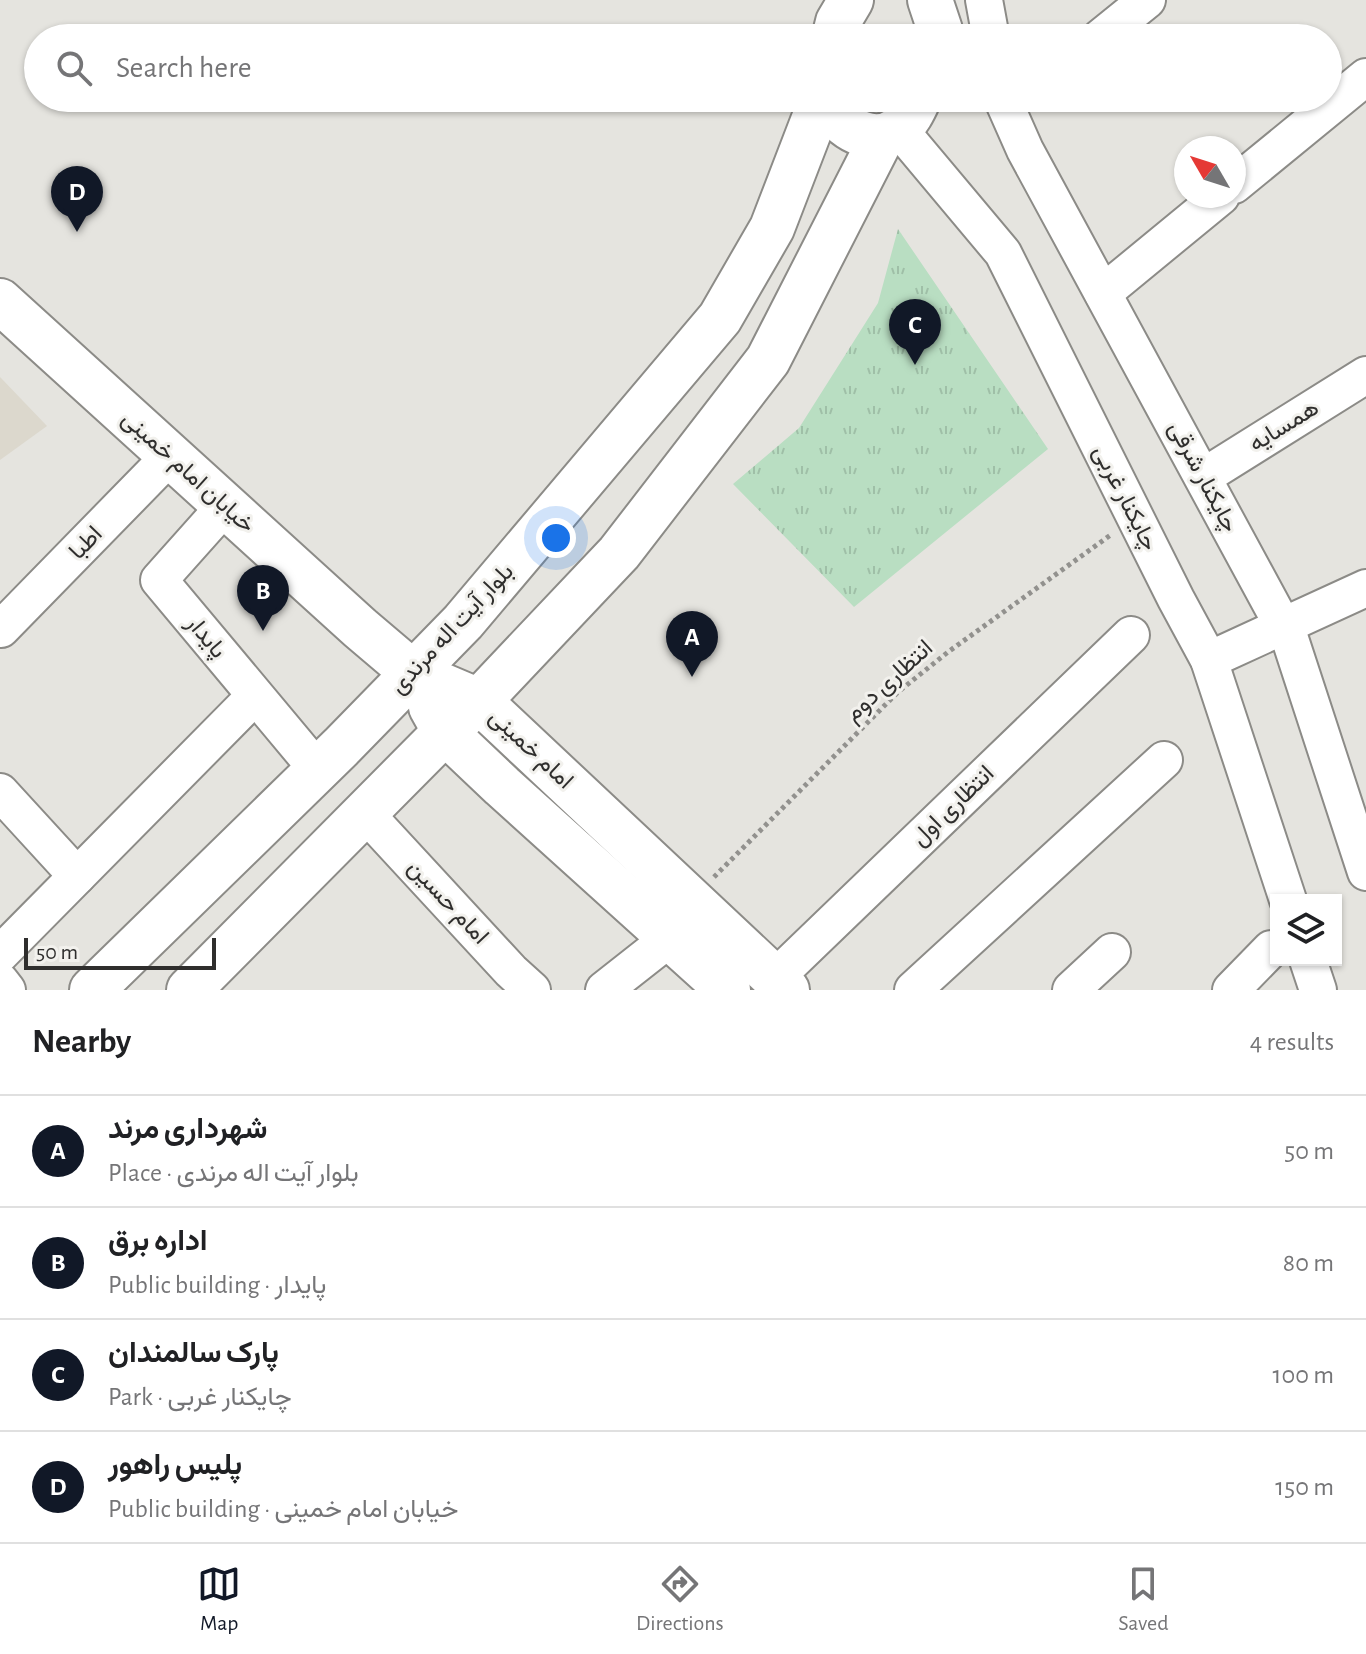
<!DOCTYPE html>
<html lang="en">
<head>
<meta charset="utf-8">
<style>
  :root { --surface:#fff; --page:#f6f6f6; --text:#202124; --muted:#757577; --line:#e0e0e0; --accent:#111827 }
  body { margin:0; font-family:"Alegreya Sans",Vazirmatn,sans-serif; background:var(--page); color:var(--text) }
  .controls { position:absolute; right:24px; bottom:24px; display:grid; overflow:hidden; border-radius:0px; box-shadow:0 2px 6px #0004 }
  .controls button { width:72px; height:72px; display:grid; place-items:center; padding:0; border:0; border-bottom:2px solid var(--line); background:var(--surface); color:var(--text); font:40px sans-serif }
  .compass { position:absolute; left:1174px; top:136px; width:72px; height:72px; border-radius:50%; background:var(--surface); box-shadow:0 2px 6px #0004; rotate:309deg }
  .scale { position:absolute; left:24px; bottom:20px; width:192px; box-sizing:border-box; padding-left:8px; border:4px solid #2f2e2d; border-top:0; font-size:22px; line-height:28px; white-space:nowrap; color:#2f2e2d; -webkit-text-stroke:6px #f2f1ed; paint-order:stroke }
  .you { position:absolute; left:556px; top:538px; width:28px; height:28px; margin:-20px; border:6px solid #fff; border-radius:50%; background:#1a73e8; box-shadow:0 0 0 12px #1a73e833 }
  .badge { display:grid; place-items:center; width:52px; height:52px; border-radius:50%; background:var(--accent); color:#fff; font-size:26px; font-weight:700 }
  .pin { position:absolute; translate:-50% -66px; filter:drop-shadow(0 2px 4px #0008) }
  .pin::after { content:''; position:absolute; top:42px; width:28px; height:24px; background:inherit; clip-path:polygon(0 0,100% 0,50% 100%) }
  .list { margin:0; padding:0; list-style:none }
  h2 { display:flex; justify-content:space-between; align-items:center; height:104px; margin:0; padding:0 32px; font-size:34px }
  h2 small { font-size:26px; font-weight:400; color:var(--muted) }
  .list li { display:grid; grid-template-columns:52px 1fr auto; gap:24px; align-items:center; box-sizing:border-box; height:112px; padding:0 32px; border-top:2px solid var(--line) }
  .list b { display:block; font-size:30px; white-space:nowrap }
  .list p { margin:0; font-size:26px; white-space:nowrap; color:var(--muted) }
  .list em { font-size:26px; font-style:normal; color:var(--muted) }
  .icon { flex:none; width:44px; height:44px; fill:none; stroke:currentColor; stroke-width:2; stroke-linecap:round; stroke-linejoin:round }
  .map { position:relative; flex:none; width:1366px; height:990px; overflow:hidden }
  .search { position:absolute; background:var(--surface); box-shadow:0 2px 6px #0004; left:24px; right:24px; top:24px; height:88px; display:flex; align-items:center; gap:20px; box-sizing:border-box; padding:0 28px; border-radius:44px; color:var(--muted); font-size:30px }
  .sheet { height:552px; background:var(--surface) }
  nav { display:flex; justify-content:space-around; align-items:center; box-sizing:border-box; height:112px; border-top:2px solid var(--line); background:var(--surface); font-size:22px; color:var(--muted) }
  nav a { display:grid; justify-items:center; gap:4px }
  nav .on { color:var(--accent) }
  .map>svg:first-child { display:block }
  .built { fill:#dcd8cd }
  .park { fill:url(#park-tufts) }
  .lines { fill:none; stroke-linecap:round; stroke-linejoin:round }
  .minor-casing { stroke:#8c8b87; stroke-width:40 }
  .major-casing { stroke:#8c8b87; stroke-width:48 }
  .path { stroke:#92918e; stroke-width:5; stroke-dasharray:4 4; stroke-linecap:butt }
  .minor { stroke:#fff; stroke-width:36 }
  .major { stroke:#fff; stroke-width:44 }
  .labels { text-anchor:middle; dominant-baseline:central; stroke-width:6; stroke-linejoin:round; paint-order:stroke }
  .street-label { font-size:24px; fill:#2f2e2d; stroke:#f2f1ed }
</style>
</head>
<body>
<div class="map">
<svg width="1366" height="990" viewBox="0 0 1366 990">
  <defs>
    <pattern id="park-tufts" width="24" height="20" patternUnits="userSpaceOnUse" patternTransform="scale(2)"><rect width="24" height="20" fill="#b9dec2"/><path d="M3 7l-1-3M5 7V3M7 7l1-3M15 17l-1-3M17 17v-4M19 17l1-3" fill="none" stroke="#9fbfa7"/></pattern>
  </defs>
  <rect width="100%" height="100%" fill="#e5e4df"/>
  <!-- built -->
  <path class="built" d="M 0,377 L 47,426 L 0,460 Z"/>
  <!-- park -->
  <path class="park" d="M 898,229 L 1048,449 L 854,607 L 733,484 L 799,428 L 878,303 Z"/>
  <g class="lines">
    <!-- minor casing -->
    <g class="minor-casing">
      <g id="minor">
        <path d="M 984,0 L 991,38"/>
        <path d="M 1100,38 L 1147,0"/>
        <path d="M 1002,98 L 1025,150 L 1290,639 L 1366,872"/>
        <path d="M 899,129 L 1003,253 L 1176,599 L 1209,660 L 1288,900"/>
        <path d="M 1234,185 L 1366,77"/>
        <path d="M 1103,293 L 1221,196"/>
        <path d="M 1203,477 L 1366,375"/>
        <path d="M 225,506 L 159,580 L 317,769"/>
        <path d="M 1,629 L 170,456"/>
        <path d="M 1209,660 L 1366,588"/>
        <path d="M 0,792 L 77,876"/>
        <path d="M 365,813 L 511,971 L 532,990"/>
        <path d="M 0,954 L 255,696"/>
        <path d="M 1308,960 L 1318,990"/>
        <path d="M 775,978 L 1131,635"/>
        <path d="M 0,981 L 7,990"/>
        <path d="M 604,990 L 670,938"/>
        <path d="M 913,990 L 1164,760"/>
        <path d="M 1071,990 L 1112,952"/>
        <path d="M 1231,990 L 1271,949"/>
      </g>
    </g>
    <!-- major casing -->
    <g class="major-casing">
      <g id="major">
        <path d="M 930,0 L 940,30 L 938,38"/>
        <path d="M 834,38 L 838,22 L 851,0"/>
        <path d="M 829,98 C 830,102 830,106 833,110 C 845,132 877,145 898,129 C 908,122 914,109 919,98"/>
        <path d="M 0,301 L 360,628 L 413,673 L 479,701 L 787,990"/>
        <path d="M 431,707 L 445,732 L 502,786 L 728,990"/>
        <path d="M 92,990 L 341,747 L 463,622 L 720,318 L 772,228 L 822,98"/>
        <path d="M 189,990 L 445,732 L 479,701 L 619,553 L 768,360 L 882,137"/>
      </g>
    </g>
    <!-- path -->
    <path class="path" d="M 714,877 L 898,692 L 948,652 L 1112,534"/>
    <!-- minor -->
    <use href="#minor" class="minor"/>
    <!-- major -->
    <use href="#major" class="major"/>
  </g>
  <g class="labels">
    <!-- street labels -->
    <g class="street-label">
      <text transform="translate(1284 426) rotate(-32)">همسایه</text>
      <text transform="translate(188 472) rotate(42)">خیابان امام خمینی</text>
      <text transform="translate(1203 477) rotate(62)">چایکنار شرقی</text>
      <text transform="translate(1125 498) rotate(63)">چایکنار غربی</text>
      <text transform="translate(86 543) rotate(-46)">اطبا</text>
      <text transform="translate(452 629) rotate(-47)">بلوار آیت اله مرندی</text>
      <text transform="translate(206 637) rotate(50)">پایدار</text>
      <text transform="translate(889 681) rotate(-42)">انتظاری دوم</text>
      <text transform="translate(531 749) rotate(43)">امام خمینی</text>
      <text transform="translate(953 806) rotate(-44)">انتظاری اول</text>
      <text transform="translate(448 902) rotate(47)">امام حسین</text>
    </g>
  </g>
</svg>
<div class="controls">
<button><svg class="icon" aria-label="layers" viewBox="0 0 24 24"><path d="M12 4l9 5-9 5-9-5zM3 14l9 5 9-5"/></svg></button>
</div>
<svg class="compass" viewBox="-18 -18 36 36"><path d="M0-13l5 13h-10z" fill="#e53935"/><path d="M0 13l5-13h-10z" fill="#757577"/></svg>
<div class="scale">50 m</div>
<div class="you"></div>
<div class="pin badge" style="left:692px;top:677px">A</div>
<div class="pin badge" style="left:263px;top:631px">B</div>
<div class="pin badge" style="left:915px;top:365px">C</div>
<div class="pin badge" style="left:77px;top:232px">D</div>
<div class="search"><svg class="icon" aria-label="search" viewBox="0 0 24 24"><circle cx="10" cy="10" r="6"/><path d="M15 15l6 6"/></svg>Search here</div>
</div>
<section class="sheet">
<h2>Nearby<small>4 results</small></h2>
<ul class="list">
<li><span class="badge">A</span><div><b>شهرداری مرند</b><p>Place · بلوار آیت اله مرندی</p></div><em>50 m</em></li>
<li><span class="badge">B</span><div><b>اداره برق</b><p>Public building · پایدار</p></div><em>80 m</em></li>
<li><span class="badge">C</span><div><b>پارک سالمندان</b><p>Park · چایکنار غربی</p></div><em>100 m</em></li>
<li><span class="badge">D</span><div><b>پلیس راهور</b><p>Public building · خیابان امام خمینی</p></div><em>150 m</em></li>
</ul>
</section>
<nav>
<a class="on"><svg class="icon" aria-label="map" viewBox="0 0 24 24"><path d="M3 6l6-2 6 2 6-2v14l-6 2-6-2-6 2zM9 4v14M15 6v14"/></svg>Map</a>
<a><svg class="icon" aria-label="directions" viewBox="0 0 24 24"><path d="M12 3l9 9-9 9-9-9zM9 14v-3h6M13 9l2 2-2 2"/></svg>Directions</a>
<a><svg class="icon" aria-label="saved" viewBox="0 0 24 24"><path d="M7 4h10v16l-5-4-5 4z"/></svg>Saved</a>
</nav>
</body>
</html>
